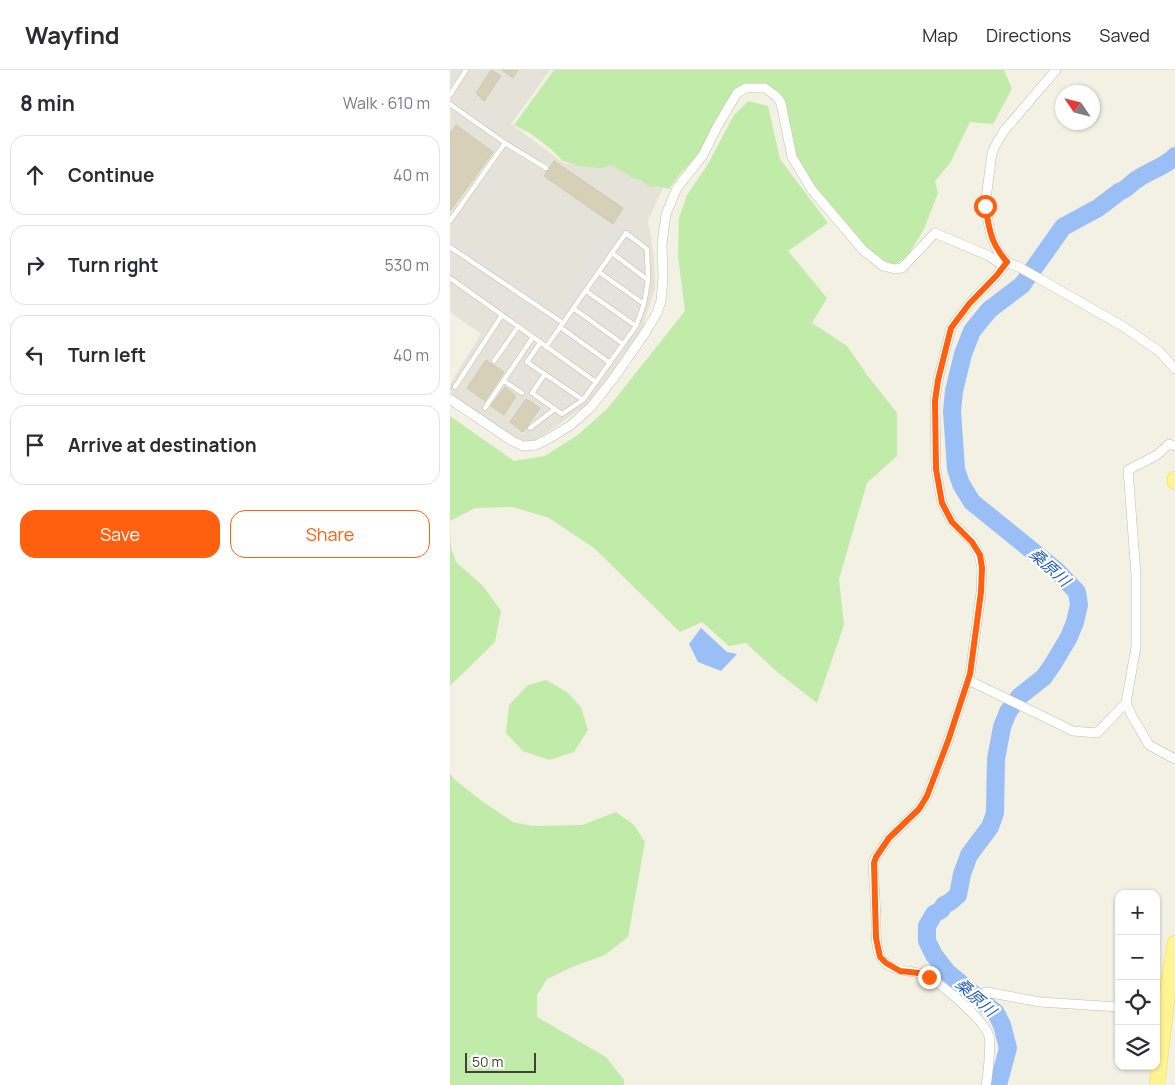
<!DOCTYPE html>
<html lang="en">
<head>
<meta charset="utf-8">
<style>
  :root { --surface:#fff; --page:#f7f7f7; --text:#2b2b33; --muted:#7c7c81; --line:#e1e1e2; --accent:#ff600f }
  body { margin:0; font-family:Manrope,"Noto Sans JP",sans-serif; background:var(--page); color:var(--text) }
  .controls { position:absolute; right:15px; bottom:15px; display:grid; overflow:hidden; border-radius:10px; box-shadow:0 1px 4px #0004 }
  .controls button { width:45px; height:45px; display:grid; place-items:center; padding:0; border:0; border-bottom:1px solid var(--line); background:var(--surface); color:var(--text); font:25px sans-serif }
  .compass { position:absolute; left:605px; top:15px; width:45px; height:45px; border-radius:50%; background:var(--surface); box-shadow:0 1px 4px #0004; rotate:305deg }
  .scale { position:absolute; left:15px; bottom:12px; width:71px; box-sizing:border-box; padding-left:5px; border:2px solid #464233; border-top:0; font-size:14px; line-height:18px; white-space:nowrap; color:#464233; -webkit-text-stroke:4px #fff; paint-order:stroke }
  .stop { position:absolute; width:15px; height:15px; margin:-11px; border:4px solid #ff600f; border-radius:50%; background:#fff }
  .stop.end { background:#ff600f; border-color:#fff; box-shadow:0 1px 5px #0008 }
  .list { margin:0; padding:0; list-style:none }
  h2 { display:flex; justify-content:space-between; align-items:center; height:65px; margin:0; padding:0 20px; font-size:21px }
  h2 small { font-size:16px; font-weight:400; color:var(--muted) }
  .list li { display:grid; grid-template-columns:32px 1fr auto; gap:15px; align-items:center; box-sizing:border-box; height:80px; margin:0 10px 10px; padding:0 10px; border:1px solid var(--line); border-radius:15px }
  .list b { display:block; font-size:19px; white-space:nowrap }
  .list em { font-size:16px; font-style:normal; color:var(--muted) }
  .actions { display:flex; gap:10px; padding:15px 20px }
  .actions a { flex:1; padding:11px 0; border:1px solid var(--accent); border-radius:15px; text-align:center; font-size:18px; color:var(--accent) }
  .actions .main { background:var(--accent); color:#fff }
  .icon { flex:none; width:28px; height:28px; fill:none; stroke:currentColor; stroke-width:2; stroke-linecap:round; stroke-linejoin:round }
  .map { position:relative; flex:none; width:725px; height:1015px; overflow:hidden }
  header { display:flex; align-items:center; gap:30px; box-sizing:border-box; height:70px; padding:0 25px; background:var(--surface); border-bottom:1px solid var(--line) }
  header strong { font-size:24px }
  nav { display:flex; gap:28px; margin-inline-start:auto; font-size:18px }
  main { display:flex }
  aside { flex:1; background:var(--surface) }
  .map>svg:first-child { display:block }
  .industrial { fill:#e5e2d9 }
  .green { fill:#c0eba8 }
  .parking { fill:#e3e2dc }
  .water { fill:#9abff6 }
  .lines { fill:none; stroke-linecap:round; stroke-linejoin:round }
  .river { stroke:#9abff6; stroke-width:18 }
  .building { fill:#d6d0b8; stroke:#d1c9aa }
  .service-casing { stroke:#c2bea8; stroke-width:5.5 }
  .minor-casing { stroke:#c2bea8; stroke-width:10 }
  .primary-casing { stroke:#eddc57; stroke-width:16 }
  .service { stroke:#fff; stroke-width:4.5 }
  .minor { stroke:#fff; stroke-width:9 }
  .primary { stroke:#fff491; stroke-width:15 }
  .route { stroke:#ff600f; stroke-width:6 }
  .labels { text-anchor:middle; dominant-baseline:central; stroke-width:4.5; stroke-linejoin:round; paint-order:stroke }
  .water-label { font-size:16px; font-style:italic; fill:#245eba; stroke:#fff }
</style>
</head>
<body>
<header>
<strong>Wayfind</strong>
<nav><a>Map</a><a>Directions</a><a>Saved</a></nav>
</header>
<main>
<aside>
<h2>8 min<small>Walk · 610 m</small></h2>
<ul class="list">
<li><svg class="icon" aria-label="ahead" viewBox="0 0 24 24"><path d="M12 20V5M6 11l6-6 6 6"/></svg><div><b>Continue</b></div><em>40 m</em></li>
<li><svg class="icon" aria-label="right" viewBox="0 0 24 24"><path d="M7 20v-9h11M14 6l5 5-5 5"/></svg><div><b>Turn right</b></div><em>530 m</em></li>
<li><svg class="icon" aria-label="left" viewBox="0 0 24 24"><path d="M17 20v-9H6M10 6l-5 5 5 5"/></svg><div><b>Turn left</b></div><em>40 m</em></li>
<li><svg class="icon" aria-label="arrive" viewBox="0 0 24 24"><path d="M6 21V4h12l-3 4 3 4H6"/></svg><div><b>Arrive at destination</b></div></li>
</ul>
<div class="actions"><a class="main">Save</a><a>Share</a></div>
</aside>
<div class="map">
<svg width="725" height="1015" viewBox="0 0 725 1015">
  <rect width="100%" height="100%" fill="#f3f1e3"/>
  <!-- industrial -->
  <path class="industrial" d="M 0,0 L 100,0 L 61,54 L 115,94 L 164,89 L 219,105 L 198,150 L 204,186 L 205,218 L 192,259 L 143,330 L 84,372 L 68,371 L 0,323 L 0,314 L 31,264 L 0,242 Z"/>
  <!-- green -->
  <g class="green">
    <path d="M 104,0 L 554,0 L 562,19 L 543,54 L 520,52 L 500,93 L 485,111 L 488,123 L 474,159 L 458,186 L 444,195 L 433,190 L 415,176 L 365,116 L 347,87 L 335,30 L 330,23 L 314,13 L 295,13 L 283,23 L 249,84 L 230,104 L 219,119 L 207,116 L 200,117 L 191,110 L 183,108 L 162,95 L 152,98 L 130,96 L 113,91 L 101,79 L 80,63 L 64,55 Z"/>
    <path d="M 298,31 L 318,36 L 330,89 L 378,153 L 338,181 L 377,228 L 362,253 L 397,276 L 417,305 L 447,343 L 447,386 L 417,413 L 389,509 L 394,555 L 367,633 L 326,601 L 296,573 L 279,576 L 252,552 L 230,562 L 144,478 L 99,448 L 63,437 L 25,438 L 0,451 L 1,478 L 6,492 L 33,516 L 51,541 L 45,572 L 0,616 L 0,346 L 64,391 L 95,386 L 129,364 L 158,338 L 235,241 L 228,186 L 229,148 L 237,125 L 258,94 L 284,45 Z"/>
    <path d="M 96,610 L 117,622 L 131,637 L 138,660 L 124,682 L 99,690 L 73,681 L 56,663 L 59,635 L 78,615 Z"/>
    <path d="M 0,703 L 4,709 L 29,729 L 63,752 L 82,756 L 132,755 L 166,742 L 184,755 L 195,772 L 178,867 L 155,885 L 122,897 L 97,909 L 87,925 L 87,947 L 156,987 L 174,1010 L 174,1015 L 0,1015 Z"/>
  </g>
  <!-- parking -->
  <path class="parking" d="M 177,157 L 199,174 L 203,202 L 198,225 L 190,249 L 151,301 L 0,195 L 0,175 L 5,169 L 67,212 L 111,245 L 128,209 L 159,163 Z"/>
  <!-- water -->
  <path class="water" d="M 251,558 L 277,582 L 287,584 L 271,601 L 248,592 L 239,574 Z"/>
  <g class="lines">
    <!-- river -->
    <path class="river" d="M 548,1015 L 558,978 L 552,955 L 546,943 L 497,902 L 484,885 L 477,871 L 477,856 L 484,844 L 491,840 L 494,835 L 500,832 L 508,825 L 512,804 L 519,785 L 540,757 L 545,743 L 546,689 L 552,657 L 558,642 L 570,626 L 594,607 L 603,594 L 619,567 L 625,552 L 629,535 L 627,522 L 606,500 L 522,432 L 511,414 L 506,399 L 502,341 L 504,321 L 513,284 L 522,261 L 539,240 L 572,215 L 613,157 L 648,138 L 669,122 C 676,120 680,114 686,110 C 698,101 715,97 725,86"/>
  </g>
  <!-- building -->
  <g class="building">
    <path d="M 41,0 L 51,6 L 34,31 L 26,23 Z"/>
    <path d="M 52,0 L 68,0 L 63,8 Z"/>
    <path d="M 6,55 L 43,82 L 0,141 L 0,64 Z"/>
    <path d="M 104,91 L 173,138 L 163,154 L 94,106 Z"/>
    <path d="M 36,290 L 54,302 L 35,331 L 17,318 Z"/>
    <path d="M 55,317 L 66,326 L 54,345 L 41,336 Z"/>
    <path d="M 76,329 L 90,338 L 73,362 L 60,352 Z"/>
  </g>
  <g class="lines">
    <!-- service casing -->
    <g class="service-casing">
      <g id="service">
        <path d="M 0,25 L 16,0"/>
        <path d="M 0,34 L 55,73 L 96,98"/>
        <path d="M 0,151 L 55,73"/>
        <path d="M 0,177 L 113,253 L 96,277"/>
        <path d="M 162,183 L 198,210"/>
        <path d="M 149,202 L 194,234"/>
        <path d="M 0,208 L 146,312"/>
        <path d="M 136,221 L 186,256"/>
        <path d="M 123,238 L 173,274"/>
        <path d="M 110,257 L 160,293"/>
        <path d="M 90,273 L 77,292 L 133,330 L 186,256 L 194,234 L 198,210 L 197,179 L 176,163 L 113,253"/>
        <path d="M 44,291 L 68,257"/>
        <path d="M 95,304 L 82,323 L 112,344 L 133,330"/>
        <path d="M 54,311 L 72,323"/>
        <path d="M 5,317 L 52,245"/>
        <path d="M 35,338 L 83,267"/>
        <path d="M 80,358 L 105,339"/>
      </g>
    </g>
    <!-- minor casing -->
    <g class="minor-casing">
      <g id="minor">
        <path d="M 606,0 L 554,61 L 545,76 L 542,83 L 535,136 L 541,166 L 548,181 L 557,192 L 569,197 L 674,257 L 710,282 L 725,299"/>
        <path d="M 0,329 L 62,371 L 73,376 L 86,375 L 100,368 L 121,355 L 141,337 L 164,308 L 195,263 L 207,243 L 211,231 L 213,208 L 212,174 L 216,144 L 227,118 L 253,85 L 267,57 L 287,23 L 296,18 L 315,18 L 327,27 L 331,33 L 342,87 L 362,120 L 413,180 L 433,196 L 445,199 L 452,198 L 485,163 L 539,186 L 554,196"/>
        <path d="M 518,610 L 623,661 L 647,663 L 676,633 L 682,646 L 699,675 L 725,689"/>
        <path d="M 676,633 L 686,577 L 686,505 L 678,400 L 707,385 L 719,374 L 725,376"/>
        <path d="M 518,939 L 536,922 L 590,932 L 669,937"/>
        <path d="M 536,1015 C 538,1007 541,972 539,966 C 533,948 486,908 469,903 C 456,900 439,901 431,888 C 425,878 426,858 426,846 C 425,829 424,811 423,793 L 426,787 L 439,768 L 469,739 L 477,726 L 498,671 L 520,604 L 531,522 L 532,498 L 529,485 L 523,472 L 502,452 L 492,433 L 486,399 L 485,331 L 488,310 L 501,258 L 519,234 L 547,205 L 557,192"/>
      </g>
    </g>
    <!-- primary casing -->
    <g class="primary-casing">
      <g id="primary">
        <path d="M 725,409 L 725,412"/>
        <path d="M 707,1015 L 719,911 L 725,873"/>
      </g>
    </g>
    <!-- service -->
    <use href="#service" class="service"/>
    <!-- minor -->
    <use href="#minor" class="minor"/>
    <!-- primary -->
    <use href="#primary" class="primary"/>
  </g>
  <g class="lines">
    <!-- route -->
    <path class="route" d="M 479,907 L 469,903 L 450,901 L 436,893 L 430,887 L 426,868 L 424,793 L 426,787 L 439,768 L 469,739 L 477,726 L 498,671 L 520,604 L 531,522 L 532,498 L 530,485 L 522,472 L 502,452 L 492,433 L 486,399 L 485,331 L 488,310 L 501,258 L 519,234 L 547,205 L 557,192 C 540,172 540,161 535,136"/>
  </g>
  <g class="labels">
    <!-- water labels -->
    <g class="water-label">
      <text transform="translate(600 497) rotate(42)">桑原川</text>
      <text transform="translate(526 927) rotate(42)">桑原川</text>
    </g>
  </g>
</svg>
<div class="controls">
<button>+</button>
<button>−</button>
<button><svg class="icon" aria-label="locate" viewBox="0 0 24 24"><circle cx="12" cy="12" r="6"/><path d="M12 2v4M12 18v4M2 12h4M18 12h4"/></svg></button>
<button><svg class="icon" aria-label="layers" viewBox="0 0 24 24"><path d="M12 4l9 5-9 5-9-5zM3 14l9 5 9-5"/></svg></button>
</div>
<svg class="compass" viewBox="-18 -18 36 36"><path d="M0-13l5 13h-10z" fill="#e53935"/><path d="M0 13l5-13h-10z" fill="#7c7c81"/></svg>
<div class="scale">50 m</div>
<div class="stop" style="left:535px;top:136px"></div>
<div class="stop end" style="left:479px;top:907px"></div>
</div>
</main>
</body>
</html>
